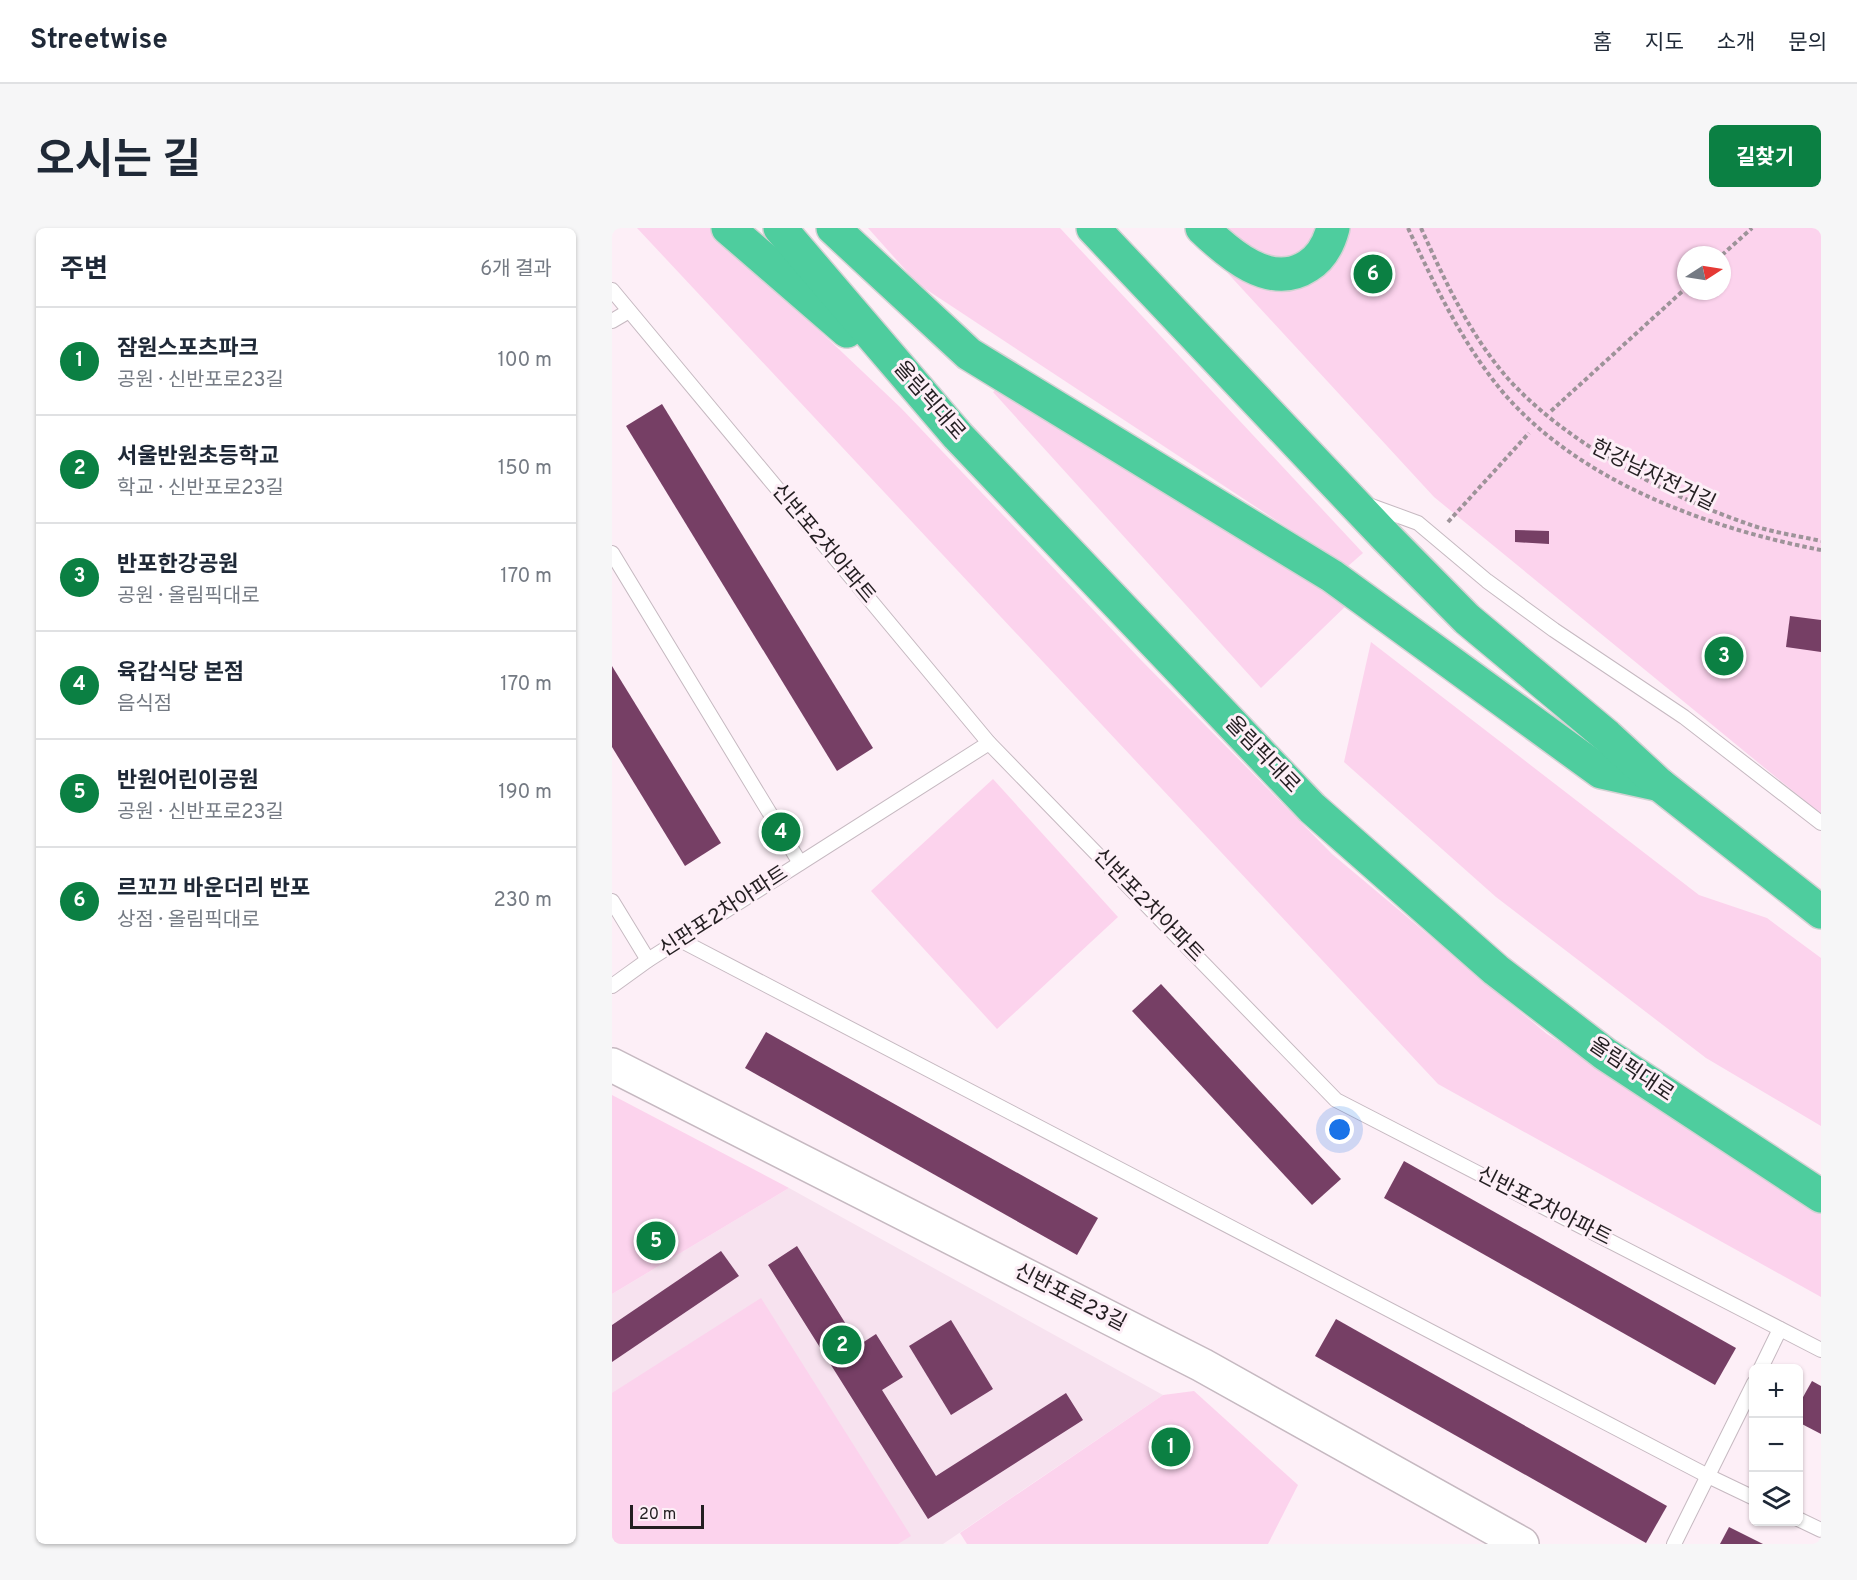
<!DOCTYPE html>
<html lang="ko">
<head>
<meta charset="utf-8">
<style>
  :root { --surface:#fff; --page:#f6f6f7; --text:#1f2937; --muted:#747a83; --line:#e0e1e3; --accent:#0b8043 }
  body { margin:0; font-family:Overpass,"Noto Sans KR",sans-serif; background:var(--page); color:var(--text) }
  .controls { position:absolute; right:18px; bottom:18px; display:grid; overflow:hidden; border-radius:9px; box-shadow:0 2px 4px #0004 }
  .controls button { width:54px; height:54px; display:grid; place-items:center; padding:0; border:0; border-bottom:2px solid var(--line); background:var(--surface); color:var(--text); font:30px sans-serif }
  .compass { position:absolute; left:1065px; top:18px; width:54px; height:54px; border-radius:50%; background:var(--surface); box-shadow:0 2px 4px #0004; rotate:78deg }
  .scale { position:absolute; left:18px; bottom:15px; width:74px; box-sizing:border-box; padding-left:6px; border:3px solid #231e21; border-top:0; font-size:16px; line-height:21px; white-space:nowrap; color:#231e21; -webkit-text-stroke:4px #fdeff7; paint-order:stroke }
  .you { position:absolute; left:728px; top:902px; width:21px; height:21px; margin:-15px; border:4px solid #fff; border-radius:50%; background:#1a73e8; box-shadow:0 0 0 9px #1a73e833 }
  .badge { display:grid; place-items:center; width:39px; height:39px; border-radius:50%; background:var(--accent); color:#fff; font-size:20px; font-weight:700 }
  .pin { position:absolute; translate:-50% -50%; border:3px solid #fff; box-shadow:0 2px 6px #0006 }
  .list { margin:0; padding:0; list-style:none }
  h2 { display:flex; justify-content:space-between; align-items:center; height:78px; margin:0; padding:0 24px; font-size:26px }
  h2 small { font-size:20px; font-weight:400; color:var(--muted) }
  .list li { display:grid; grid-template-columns:39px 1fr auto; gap:18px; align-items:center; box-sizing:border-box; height:108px; padding:0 24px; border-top:2px solid var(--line) }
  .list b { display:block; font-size:22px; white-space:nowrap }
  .list p { margin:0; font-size:20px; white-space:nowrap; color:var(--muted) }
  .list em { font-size:20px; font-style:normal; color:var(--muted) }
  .icon { flex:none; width:33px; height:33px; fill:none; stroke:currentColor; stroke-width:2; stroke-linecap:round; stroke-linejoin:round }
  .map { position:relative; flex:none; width:1209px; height:1316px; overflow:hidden; border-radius:9px }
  header { display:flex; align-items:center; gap:36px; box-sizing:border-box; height:84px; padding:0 30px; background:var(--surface); border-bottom:2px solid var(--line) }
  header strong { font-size:28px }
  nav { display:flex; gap:33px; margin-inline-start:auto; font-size:21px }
  .intro { display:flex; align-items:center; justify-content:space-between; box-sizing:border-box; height:144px; padding:0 36px }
  h1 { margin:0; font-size:42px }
  .button { padding:15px 27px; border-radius:9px; background:var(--accent); color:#fff; font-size:21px; font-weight:700 }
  main { display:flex; gap:36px; padding:0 36px }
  aside { flex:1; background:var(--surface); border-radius:9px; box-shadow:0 2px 4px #0004 }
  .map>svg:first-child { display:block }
  .built { fill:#f7e2ef }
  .green { fill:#fcd3ed; fill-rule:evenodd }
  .building { fill:#763f65 }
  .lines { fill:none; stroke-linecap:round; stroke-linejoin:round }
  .lane-casing { stroke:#c6b9c1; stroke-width:16 }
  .secondary-casing { stroke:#c6b9c1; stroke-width:36 }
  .highway-casing { stroke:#d3d2d3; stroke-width:36 }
  .path { stroke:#9d9399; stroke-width:4; stroke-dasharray:4.5 3; stroke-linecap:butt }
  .lane { stroke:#fff; stroke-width:14 }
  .secondary { stroke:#fff; stroke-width:33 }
  .highway { stroke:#4ecd9e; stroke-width:33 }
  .labels { text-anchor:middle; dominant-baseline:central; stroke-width:6; stroke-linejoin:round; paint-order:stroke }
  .street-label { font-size:21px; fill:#231e21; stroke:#fdeff7 }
</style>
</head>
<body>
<header>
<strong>Streetwise</strong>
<nav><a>홈</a><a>지도</a><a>소개</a><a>문의</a></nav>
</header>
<div class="intro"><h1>오시는 길</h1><a class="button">길찾기</a></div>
<main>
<aside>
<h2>주변<small>6개 결과</small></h2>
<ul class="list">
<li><span class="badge">1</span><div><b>잠원스포츠파크</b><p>공원 · 신반포로23길</p></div><em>100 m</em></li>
<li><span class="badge">2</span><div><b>서울반원초등학교</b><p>학교 · 신반포로23길</p></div><em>150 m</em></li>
<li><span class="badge">3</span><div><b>반포한강공원</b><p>공원 · 올림픽대로</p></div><em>170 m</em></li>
<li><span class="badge">4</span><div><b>육갑식당 본점</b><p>음식점</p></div><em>170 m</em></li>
<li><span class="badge">5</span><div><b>반원어린이공원</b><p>공원 · 신반포로23길</p></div><em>190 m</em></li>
<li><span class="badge">6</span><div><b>르꼬끄 바운더리 반포</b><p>상점 · 올림픽대로</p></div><em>230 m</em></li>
</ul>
</aside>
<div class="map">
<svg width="1209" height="1316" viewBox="0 0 1209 1316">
  <rect width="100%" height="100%" fill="#fdeff7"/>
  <!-- built -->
  <path class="built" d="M 177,960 L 551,1167 L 331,1316 L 0,1316 L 0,1066 Z"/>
  <!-- green -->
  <g class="green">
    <path d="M 25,0 L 107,0 L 155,53 L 289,180 L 529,432 L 720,626 L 935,806 L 1209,976 L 1209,1069 L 826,856 Z"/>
    <path d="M 256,0 L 448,0 L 751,325 L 735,339 L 306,56 Z"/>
    <path d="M 574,0 L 1209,0 L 1209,586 L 822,269 ZM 1074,27 L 1110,27 L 1110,63 L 1074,63 Z"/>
    <path d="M 392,156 L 739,373 L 649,460 L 381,164 Z"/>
    <path d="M 759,414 L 1087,667 L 1155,690 L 1209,730 L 1209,898 L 1094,830 L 884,669 L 732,534 Z"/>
    <path d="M 381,551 L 506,689 L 385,801 L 259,663 Z"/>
    <path d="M 0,867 L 177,960 L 0,1066 Z"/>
    <path d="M 149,1070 L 299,1308 L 286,1316 L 0,1316 L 0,1165 Z"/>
    <path d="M 582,1163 L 686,1257 L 656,1316 L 355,1316 L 348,1305 L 551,1167 Z"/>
  </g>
  <!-- building -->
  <g class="building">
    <path d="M 50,176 L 261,520 L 225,543 L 14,198 Z"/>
    <path d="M 903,302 L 937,303 L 937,316 L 903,314 Z"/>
    <path d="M 1178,388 L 1209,392 L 1209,424 L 1174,419 Z"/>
    <path d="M 0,438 L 109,615 L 73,638 L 0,519 Z"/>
    <path d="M 549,756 L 729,951 L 700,977 L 520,783 Z"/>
    <path d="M 154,804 L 486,990 L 465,1027 L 133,840 Z"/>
    <path d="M 792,933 L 1124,1120 L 1103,1157 L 772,970 Z"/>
    <path d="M 185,1018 L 247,1117 L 264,1106 L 291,1149 L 270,1162 L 324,1248 L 454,1165 L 471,1192 L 316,1291 L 156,1037 Z"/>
    <path d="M 109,1023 L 127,1048 L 0,1134 L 0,1097 Z"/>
    <path d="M 724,1091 L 1055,1278 L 1034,1315 L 703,1128 Z"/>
    <path d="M 339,1092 L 381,1161 L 339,1187 L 297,1118 Z"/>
    <path d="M 1200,1153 L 1209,1158 L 1209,1206 L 1186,1194 L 1186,1178 Z"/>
    <path d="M 1117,1299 L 1151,1316 L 1108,1316 Z"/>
  </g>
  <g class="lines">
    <!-- lane casing -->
    <g class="lane-casing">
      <g id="lane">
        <path d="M 0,62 L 377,515 L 724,872 L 1209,1122"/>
        <path d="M 0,93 L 17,83"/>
        <path d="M 754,276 L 806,295 L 875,353 L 942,402 L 1072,489 L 1209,595"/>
        <path d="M 0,325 L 188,635"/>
        <path d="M 0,673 L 36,732"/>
        <path d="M 68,712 L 1096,1248 L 1142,1270"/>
        <path d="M 0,758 L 36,732 L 377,515"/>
        <path d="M 1149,1140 L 1168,1101"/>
        <path d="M 1186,1291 L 1209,1302"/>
        <path d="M 1062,1316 L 1142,1155"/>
      </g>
    </g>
    <!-- secondary casing -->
    <g class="secondary-casing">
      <path id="secondary" d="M 0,837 L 590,1137 L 910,1316"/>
    </g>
    <!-- highway casing -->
    <g class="highway-casing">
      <g id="highway">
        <path d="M 116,0 L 235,103"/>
        <path d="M 168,0 L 346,208 L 700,580 L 884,742 L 993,826 L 1209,968"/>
        <path d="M 221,0 L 357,126 L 720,348 L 989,544 L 1048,557"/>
        <path d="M 481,0 L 775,310 L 855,391 L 995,508 L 1048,557 L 1209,684"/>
        <path d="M 590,0 C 616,25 658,63 696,38 C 709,30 717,15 721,0"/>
      </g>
    </g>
    <!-- path -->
    <g class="path">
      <path d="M 796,0 C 822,56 849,113 889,162 C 965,253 1095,300 1209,322"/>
      <path d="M 809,0 C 832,51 856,103 892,146 C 950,214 1058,270 1142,298 C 1164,305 1187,308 1209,313"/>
      <path d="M 1110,27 L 1140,0"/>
      <path d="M 939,183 L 1074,60"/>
      <path d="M 836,294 L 917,205"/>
    </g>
    <!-- lane -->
    <use href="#lane" class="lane"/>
    <!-- secondary -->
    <use href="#secondary" class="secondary"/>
    <!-- highway -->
    <use href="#highway" class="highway"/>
  </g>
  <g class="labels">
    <!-- street labels -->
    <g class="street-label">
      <text transform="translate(317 173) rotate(49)">올림픽대로</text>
      <text transform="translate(1041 248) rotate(26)">한강남자전거길</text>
      <text transform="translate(211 316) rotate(50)">신반포2차아파트</text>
      <text transform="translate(650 527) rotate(46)">올림픽대로</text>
      <text transform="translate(536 678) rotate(46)">신반포2차아파트</text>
      <text transform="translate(112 684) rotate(-33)">신판포2차아파트</text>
      <text transform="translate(1019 842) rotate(34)">올림픽대로</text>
      <text transform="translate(932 979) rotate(27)">신반포2차아파트</text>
      <text transform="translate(458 1070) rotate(27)">신반포로23길</text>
    </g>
  </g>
</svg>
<div class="controls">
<button>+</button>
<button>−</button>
<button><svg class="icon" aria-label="layers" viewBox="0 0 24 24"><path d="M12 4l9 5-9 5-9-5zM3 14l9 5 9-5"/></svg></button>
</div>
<svg class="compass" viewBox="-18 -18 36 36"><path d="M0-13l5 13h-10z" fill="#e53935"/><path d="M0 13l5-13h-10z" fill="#747a83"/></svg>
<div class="scale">20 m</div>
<div class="you"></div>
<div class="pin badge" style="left:559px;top:1219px">1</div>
<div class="pin badge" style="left:230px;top:1117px">2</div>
<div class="pin badge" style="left:1112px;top:428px">3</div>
<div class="pin badge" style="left:169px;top:604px">4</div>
<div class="pin badge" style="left:44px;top:1013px">5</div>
<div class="pin badge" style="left:761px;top:46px">6</div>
</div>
</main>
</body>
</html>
